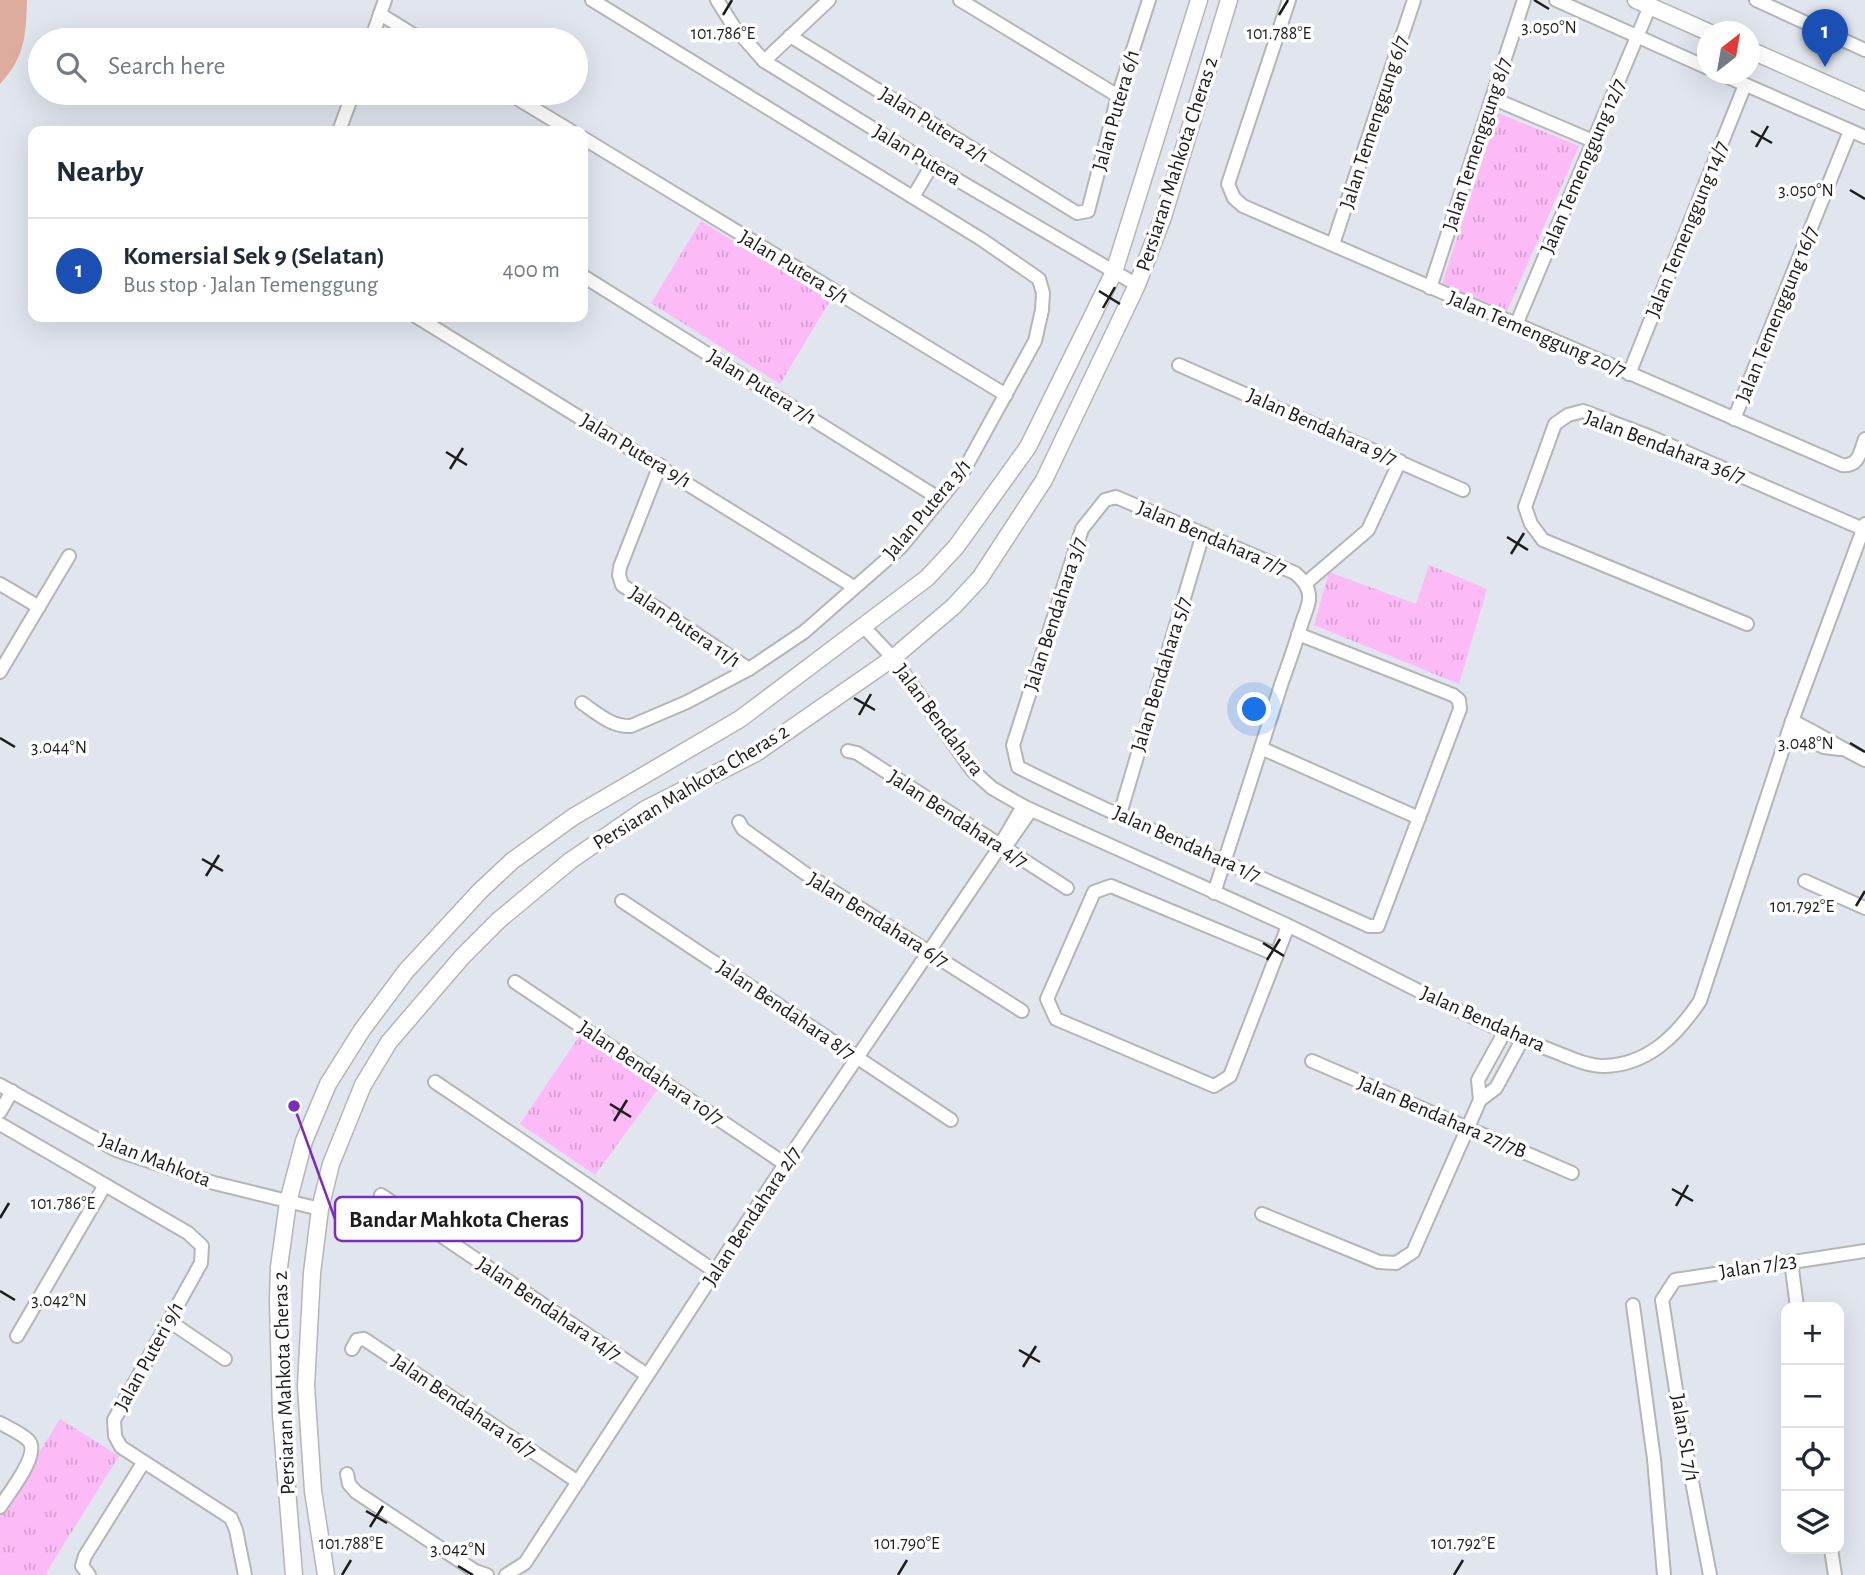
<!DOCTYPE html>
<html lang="en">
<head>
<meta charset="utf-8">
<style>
  :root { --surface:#fff; --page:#f2f2f3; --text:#1f2937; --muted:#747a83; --line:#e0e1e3; --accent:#ea580c }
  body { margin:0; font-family:"Alegreya Sans",sans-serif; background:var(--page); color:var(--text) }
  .controls { position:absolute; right:21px; bottom:21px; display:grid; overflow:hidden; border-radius:14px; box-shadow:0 7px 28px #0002 }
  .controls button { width:63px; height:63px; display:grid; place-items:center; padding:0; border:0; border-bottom:2px solid var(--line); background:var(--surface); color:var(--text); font:35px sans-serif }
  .compass { position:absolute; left:1697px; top:21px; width:63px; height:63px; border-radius:50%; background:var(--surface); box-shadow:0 7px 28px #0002; rotate:31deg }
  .you { position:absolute; left:1255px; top:710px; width:24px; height:24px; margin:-18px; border:5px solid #fff; border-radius:50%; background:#1a73e8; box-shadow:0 0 0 10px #1a73e833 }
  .badge { display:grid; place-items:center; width:46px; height:46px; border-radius:50%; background:var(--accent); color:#fff; font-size:23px; font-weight:700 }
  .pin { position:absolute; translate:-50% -58px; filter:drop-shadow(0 2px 4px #0008) }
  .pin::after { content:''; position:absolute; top:37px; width:24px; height:21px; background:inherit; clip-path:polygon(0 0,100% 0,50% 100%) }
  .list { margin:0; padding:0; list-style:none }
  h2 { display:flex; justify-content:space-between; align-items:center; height:91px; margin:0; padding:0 28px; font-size:30px }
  h2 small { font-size:23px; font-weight:400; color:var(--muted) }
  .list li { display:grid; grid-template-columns:46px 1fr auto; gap:21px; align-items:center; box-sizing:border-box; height:105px; padding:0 28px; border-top:2px solid var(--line) }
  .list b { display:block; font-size:26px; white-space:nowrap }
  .list p { margin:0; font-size:23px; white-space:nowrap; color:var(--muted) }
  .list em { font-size:23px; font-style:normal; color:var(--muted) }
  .icon { flex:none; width:38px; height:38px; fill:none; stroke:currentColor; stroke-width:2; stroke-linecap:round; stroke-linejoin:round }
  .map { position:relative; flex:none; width:1865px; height:1575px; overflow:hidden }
  .search { position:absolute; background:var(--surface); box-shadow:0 7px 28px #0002; left:28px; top:28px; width:560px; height:77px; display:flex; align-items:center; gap:18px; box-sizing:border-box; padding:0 24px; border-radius:38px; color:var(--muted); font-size:26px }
  .panel { position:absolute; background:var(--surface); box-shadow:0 7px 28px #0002; left:28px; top:126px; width:560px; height:196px; border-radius:14px }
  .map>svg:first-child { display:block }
  .park { fill:url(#park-tufts) }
  .water { fill:#dead9f }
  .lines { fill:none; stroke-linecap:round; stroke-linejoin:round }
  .minor-casing { stroke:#b5b5b5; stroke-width:16 }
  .tertiary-casing { stroke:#b5b5b5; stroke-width:19 }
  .minor { stroke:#fff; stroke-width:12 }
  .tertiary { stroke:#fff; stroke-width:16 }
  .ticks { fill:none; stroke:#1c1c1c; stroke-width:2.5 }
  .labels { text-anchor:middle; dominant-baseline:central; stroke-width:7; stroke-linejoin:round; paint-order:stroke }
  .street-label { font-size:21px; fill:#1c1c1c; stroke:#fff }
  .ticks-label { font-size:18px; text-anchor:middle; fill:#1c1c1c; stroke:#fff; stroke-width:7; stroke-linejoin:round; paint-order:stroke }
  .leader { fill:none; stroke:#7b2cbf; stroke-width:2.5 }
  .callout-dot { fill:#7b2cbf; stroke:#fff; stroke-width:2.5 }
  .callout { fill:#fff; stroke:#7b2cbf; stroke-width:2.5 }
  .callout-label { font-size:23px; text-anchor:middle; font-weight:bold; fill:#1c1c1c }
</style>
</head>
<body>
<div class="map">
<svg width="1865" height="1575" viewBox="0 0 1865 1575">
  <defs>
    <pattern id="park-tufts" width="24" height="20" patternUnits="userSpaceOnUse" patternTransform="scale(1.75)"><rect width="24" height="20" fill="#fcbaf7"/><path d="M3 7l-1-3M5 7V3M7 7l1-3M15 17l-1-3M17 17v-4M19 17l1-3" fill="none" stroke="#d79fd3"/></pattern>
  </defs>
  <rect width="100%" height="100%" fill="#e1e5ee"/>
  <!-- park -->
  <g class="park">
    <path d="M 1498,113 L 1579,146 L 1507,311 L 1442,284 Z"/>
    <path d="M 701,221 L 830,301 L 780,384 L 651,303 Z"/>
    <path d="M 1429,565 L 1487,589 L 1459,684 L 1314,625 L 1329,572 L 1416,604 Z"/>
    <path d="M 580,1035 L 658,1089 L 595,1175 L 520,1124 Z"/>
    <path d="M 60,1419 L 119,1456 L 46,1573 L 48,1575 L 0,1575 L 0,1516 Z"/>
  </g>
  <!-- water -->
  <path class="water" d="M 0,0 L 27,0 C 26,35 25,57 0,84 Z"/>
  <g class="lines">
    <!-- minor casing -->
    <g class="minor-casing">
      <g id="minor">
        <path d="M 717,0 L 734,27 L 764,61 L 932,165 L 1137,285"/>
        <path d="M 960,0 L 1118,96"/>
        <path d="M 1289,0 L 1228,184 L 1234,198 L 1243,206 L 1842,465 C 1859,467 1860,452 1865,439"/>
        <path d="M 1556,0 L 1708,68"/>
        <path d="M 1756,0 L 1865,50"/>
        <path d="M 380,14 L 422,40"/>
        <path d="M 790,36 L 1077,213 L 1088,211 L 1118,96 L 1149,0"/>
        <path d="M 371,40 L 385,0"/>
        <path d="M 764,61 L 829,0"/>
        <path d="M 1721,74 L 1865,137"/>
        <path d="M 508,93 L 571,131"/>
        <path d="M 1492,98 L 1593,141"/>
        <path d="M 339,131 L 353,93"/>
        <path d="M 583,138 L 1006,395"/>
        <path d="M 913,197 L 932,165"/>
        <path d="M 1333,244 L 1414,0"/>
        <path d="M 583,276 L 940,499"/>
        <path d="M 1430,288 L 1524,0"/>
        <path d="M 417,317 L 854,587"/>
        <path d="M 1516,325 L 1650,6"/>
        <path d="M 1179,365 L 1463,490"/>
        <path d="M 1629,374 L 1745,85"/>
        <path d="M 1734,419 L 1850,131"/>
        <path d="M 660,465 L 620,567 L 619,575 L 622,585 L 749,669"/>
        <path d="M 1306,583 L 1368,530 L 1400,461"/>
        <path d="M 0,584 L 39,607"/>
        <path d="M 1747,624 L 1543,540 L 1531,524 L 1525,507 L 1555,424 L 1568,415 L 1583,411 L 1651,437 L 1863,529"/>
        <path d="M 863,626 L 893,658 L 972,770 L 992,788 L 1023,806 C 1112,847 1201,885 1289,926 C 1377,968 1462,1017 1553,1051 C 1569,1057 1586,1066 1604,1066 C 1648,1065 1677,1035 1700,1001 L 1792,721 L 1865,524"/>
        <path d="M 0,672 L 69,556"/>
        <path d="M 582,703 C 598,714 612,727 631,726 L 687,702 L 749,669 L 804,632 L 901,547 L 964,470 L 1035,341 L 1042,310 L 1043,293 L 1039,279 L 981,239 L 592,0"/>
        <path d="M 1792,721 C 1818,733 1840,748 1865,760"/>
        <path d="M 1789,731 L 1824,747 L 1840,749"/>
        <path d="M 1261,748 L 1419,818"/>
        <path d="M 848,751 L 857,753 L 1067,888"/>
        <path d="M 1120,814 L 1203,534"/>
        <path d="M 739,822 L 743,829 L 806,874 L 1022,1011"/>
        <path d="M 1008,843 L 1031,810"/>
        <path d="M 1805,881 L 1865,908"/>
        <path d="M 1214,893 C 1237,823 1260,752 1282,682 C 1289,663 1295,645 1301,626 C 1303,618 1308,608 1309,600 C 1310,588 1304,581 1295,573 L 1116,497 L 1105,500 L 1082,529 L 1013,745 L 1018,767 C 1133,825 1253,873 1369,926 L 1378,926 L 1460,709 L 1459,700 L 1453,695 L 1298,634"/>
        <path d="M 622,901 L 951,1120"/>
        <path d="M 1277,955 L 1111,886 L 1094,892 L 1047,999 L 1056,1019 L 1214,1086 L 1230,1076 L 1288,926"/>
        <path d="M 515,982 L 785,1164"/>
        <path d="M 1312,1061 L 1572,1173"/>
        <path d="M 435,1082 L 716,1272"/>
        <path d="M 0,1085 L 116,1150 L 214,1183 L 320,1209"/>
        <path d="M 1480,1100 L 1478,1080 L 1504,1033"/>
        <path d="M 0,1112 L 12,1091"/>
        <path d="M 0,1124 L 188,1233 L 202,1246 L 201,1263 L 114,1420 L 115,1436 L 121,1447 L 231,1518 L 236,1530 L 245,1575"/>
        <path d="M 381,1195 L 647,1375"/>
        <path d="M 1262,1214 L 1379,1262 L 1396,1263 L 1413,1252 L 1480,1100 L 1496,1088 L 1522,1040"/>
        <path d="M 1791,1261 L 1797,1307"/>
        <path d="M 1633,1305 L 1654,1459 L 1664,1575"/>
        <path d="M 169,1321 L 225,1359"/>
        <path d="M 17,1336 L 105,1185"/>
        <path d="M 352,1349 L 357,1340 L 364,1339 L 578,1482"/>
        <path d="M 0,1423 C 9,1428 21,1433 28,1440 C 42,1453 8,1494 0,1507"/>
        <path d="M 347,1474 L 349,1484 L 356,1492 L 475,1571 L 487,1575"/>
        <path d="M 1831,1549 L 1835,1575"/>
        <path d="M 89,1575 L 82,1566 L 85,1556 L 143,1463"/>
        <path d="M 506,1575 L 525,1563 L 785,1164 L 995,854 L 1023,806"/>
        <path d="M 1710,1575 L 1683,1435 L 1662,1300 L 1675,1280 L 1865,1251"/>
      </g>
    </g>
    <!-- tertiary casing -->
    <g class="tertiary-casing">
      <g id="tertiary">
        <path d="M 1636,0 L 1708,32"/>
        <path d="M 1750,50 L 1865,101"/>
        <path d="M 294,1575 L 281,1415 L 278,1301 L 279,1267 L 288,1202 L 304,1141 L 328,1084 L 362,1030 L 406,971 L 480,891 L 512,861 L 573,817 L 740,719 L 927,578 L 956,547 L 1028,447 L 1114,272 L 1199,0"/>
        <path d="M 326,1575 L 313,1491 L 306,1386 L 312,1273 L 320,1209 L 331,1164 L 363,1085 L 389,1042 L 462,957 L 499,920 L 570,861 L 644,810 L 756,753 L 893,658 L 954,606 L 980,578 L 1044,480 L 1137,285 L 1163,217 L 1229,0"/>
      </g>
    </g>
    <!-- minor -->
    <use href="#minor" class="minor"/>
    <!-- tertiary -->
    <use href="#tertiary" class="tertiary"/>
  </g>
  <!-- ticks -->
  <path class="ticks" d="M 1534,0 L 1549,9M 723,15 L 732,0M 1279,15 L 1288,0M 1751,131 L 1772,143M 1756,147 L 1768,126M 1850,190 L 1865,199M 1099,291 L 1120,304M 1103,308 L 1115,287M 446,452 L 467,465M 450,469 L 463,448M 1507,537 L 1528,550M 1511,554 L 1524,533M 854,698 L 875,710M 859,715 L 871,694M 0,738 L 15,747M 1850,743 L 1865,752M 202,859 L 223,871M 206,876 L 219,855M 1856,906 L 1865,891M 1263,943 L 1284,956M 1267,960 L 1280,939M 610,1104 L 631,1117M 614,1121 L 627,1100M 1672,1189 L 1693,1201M 1676,1206 L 1688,1185M 0,1218 L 9,1203M 0,1291 L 15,1300M 1019,1350 L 1040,1362M 1023,1367 L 1036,1346M 366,1511 L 387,1523M 370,1527 L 383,1506M 458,1566 L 473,1575M 342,1575 L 351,1560M 898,1575 L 907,1560M 1454,1575 L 1463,1560"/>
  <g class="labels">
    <!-- street labels -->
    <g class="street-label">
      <text transform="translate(1116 110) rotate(-74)">Jalan Putera 6/1</text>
      <text transform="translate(1374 122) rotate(-72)">Jalan Temenggung 6/7</text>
      <text transform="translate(934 125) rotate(32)">Jalan Putera 2/1</text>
      <text transform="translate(1477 144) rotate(-72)">Jalan Temenggung 8/7</text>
      <text transform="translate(917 155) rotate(31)">Jalan Putera</text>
      <text transform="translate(1177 164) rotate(-72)">Persiaran Mahkota Cheras 2</text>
      <text transform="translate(1583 166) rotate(-67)">Jalan Temenggung 12/7</text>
      <text transform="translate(1687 229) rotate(-68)">Jalan Temenggung 14/7</text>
      <text transform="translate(794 267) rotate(31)">Jalan Putera 5/1</text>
      <text transform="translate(1777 314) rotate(-68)">Jalan Temenggung 16/7</text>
      <text transform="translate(1537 334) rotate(23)">Jalan Temenggung 20/7</text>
      <text transform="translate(762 387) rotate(32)">Jalan Putera 7/1</text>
      <text transform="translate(1322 427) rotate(24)">Jalan Bendahara 9/7</text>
      <text transform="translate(1665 447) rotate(21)">Jalan Bendahara 36/7</text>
      <text transform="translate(636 451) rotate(31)">Jalan Putera 9/1</text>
      <text transform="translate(927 509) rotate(-50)">Jalan Putera 3/1</text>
      <text transform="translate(1212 538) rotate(23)">Jalan Bendahara 7/7</text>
      <text transform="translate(1055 614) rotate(-72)">Jalan Bendahara 3/7</text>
      <text transform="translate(685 627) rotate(34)">Jalan Putera 11/1</text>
      <text transform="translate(1161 674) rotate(-73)">Jalan Bendahara 5/7</text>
      <text transform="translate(939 720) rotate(53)">Jalan Bendahara</text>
      <text transform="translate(691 787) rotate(-31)">Persiaran Mahkota Cheras 2</text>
      <text transform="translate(958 819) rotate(33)">Jalan Bendahara 4/7</text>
      <text transform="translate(1187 844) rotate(24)">Jalan Bendahara 1/7</text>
      <text transform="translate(878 920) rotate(32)">Jalan Bendahara 6/7</text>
      <text transform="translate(786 1010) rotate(34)">Jalan Bendahara 8/7</text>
      <text transform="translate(1483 1019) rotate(24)">Jalan Bendahara</text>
      <text transform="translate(651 1073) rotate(34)">Jalan Bendahara 10/7</text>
      <text transform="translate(1442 1117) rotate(23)">Jalan Bendahara 27/7B</text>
      <text transform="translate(155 1160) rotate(21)">Jalan Mahkota</text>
      <text transform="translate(752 1216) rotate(-57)">Jalan Bendahara 2/7</text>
      <text transform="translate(1758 1266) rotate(-9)">Jalan 7/23</text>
      <text transform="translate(549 1309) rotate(34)">Jalan Bendahara 14/7</text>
      <text transform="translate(149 1356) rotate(-61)">Jalan Puteri 9/1</text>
      <text transform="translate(284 1383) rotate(-92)">Persiaran Mahkota Cheras 2</text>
      <text transform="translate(464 1406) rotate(34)">Jalan Bendahara 16/7</text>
      <text transform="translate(1685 1438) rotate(80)">Jalan SL 7/1</text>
    </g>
  </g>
  <g class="ticks-label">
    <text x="1549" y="33">3.050°N</text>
    <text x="723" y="39">101.786°E</text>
    <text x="1279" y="39">101.788°E</text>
    <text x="1806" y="196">3.050°N</text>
    <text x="1806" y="749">3.048°N</text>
    <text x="59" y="753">3.044°N</text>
    <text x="1802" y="912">101.792°E</text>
    <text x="63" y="1209">101.786°E</text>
    <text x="59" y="1306">3.042°N</text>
    <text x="351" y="1549">101.788°E</text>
    <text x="907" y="1549">101.790°E</text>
    <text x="1463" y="1549">101.792°E</text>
    <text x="458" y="1555">3.042°N</text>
  </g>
  <!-- callouts -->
  <path class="leader" d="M294 1106L335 1219"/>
  <circle class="callout-dot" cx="294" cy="1106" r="7"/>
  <rect class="callout" x="335" y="1197" width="247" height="44" rx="7"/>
  <g class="callout-label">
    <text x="459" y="1227">Bandar Mahkota Cheras</text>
  </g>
</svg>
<div class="controls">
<button>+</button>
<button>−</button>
<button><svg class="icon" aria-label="locate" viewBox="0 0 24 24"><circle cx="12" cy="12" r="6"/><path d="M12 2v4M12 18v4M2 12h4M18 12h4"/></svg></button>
<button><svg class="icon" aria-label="layers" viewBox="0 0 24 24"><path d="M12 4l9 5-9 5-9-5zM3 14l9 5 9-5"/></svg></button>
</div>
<svg class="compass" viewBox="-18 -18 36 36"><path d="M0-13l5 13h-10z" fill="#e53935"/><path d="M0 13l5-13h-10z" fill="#747a83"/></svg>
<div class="you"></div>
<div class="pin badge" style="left:1825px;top:67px;background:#1a4fb4">1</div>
<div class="search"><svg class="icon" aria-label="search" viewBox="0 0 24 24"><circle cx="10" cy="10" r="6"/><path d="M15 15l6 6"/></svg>Search here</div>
<section class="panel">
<h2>Nearby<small></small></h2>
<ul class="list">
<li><span class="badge" style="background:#1a4fb4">1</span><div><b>Komersial Sek 9 (Selatan)</b><p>Bus stop · Jalan Temenggung</p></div><em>400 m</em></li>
</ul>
</section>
</div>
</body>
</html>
